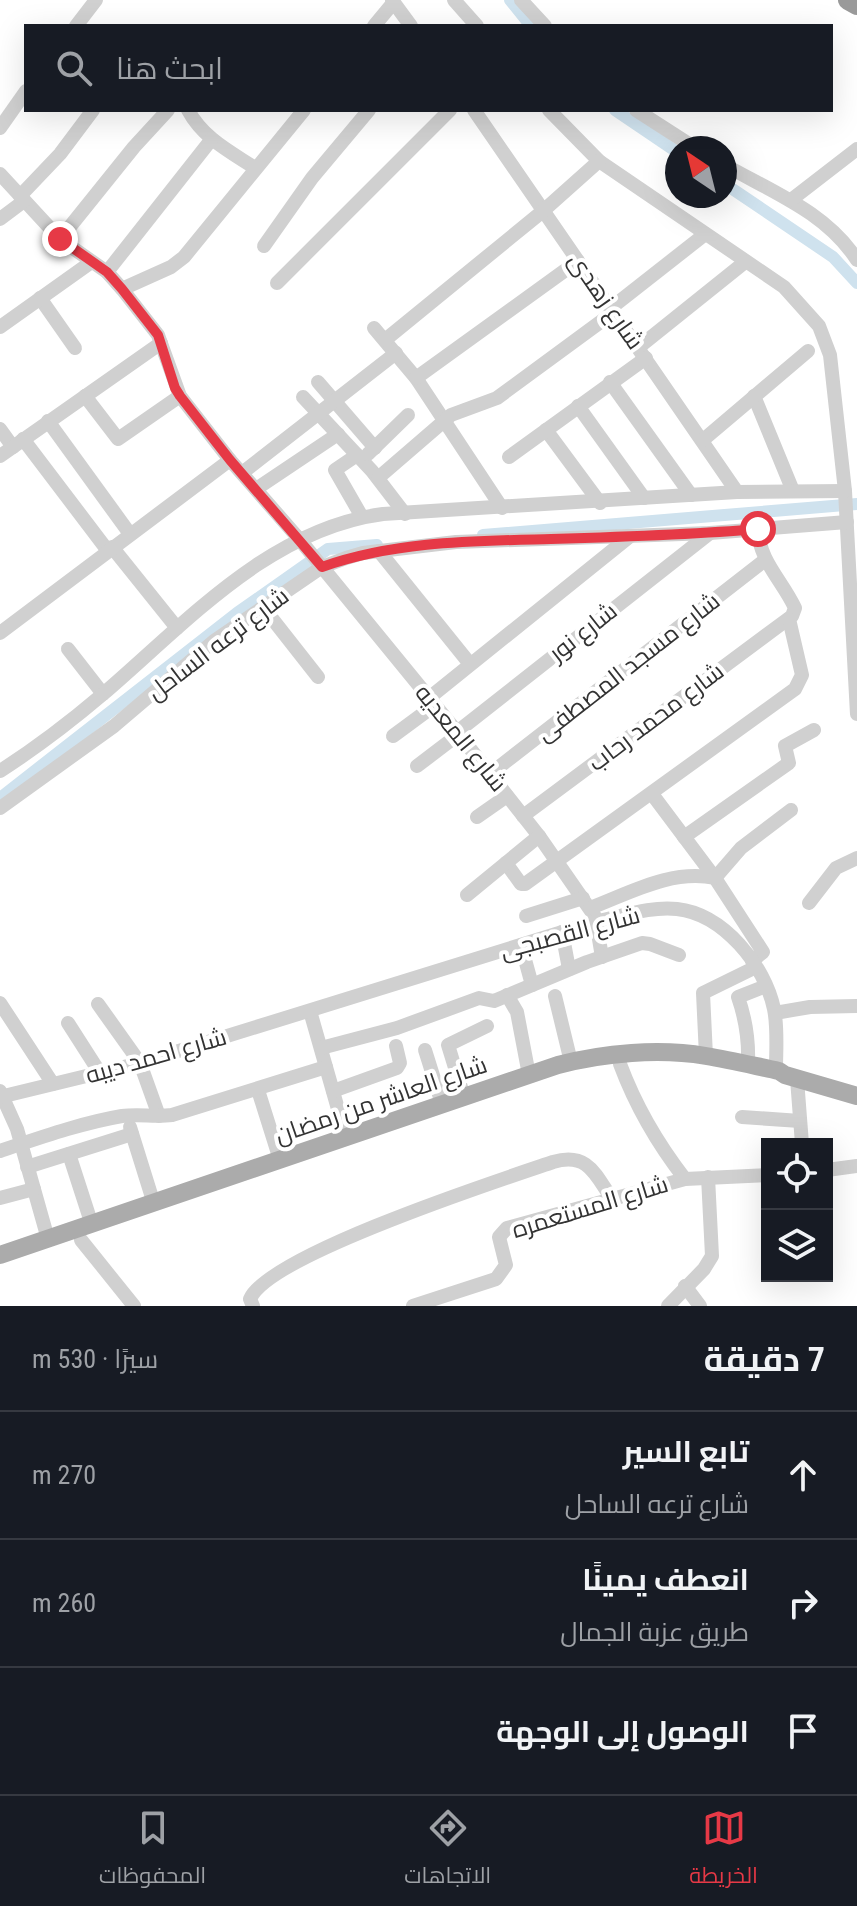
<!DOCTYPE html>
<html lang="ar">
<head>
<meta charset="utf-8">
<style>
  :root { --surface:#171b24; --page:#20242c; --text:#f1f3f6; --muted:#9ea1a6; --line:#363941; --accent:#e63946 }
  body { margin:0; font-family:"Roboto Condensed",Cairo,sans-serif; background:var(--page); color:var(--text); direction:rtl }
  .controls { position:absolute; right:24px; bottom:24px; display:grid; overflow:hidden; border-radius:0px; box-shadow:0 8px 32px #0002 }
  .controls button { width:72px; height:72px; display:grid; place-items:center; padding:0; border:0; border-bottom:2px solid var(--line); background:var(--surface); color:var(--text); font:40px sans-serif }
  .compass { position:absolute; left:665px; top:136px; width:72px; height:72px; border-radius:50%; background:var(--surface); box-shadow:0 8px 32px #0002; rotate:325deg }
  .stop { position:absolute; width:24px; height:24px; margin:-18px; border:6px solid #e63946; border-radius:50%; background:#fff }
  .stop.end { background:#e63946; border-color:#fff; box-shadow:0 2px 8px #0008 }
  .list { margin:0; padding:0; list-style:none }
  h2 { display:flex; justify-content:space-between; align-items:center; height:104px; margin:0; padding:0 32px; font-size:34px }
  h2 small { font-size:26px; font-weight:400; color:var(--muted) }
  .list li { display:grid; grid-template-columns:52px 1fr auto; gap:24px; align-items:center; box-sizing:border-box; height:128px; padding:0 32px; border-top:2px solid var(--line) }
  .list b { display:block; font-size:30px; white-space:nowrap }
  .list p { margin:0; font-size:26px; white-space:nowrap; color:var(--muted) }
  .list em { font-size:26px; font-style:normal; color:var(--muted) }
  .icon { flex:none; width:44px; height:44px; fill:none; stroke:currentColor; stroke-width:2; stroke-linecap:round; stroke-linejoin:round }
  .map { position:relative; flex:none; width:857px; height:1306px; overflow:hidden; direction:ltr }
  .search { position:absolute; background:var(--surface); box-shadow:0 8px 32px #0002; left:24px; right:24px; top:24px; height:88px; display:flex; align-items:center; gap:20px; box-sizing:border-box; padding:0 28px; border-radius:0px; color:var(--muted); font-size:30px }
  .sheet { height:488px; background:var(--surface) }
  nav { display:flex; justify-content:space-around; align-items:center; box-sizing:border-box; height:112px; border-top:2px solid var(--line); background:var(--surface); font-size:22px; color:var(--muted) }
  nav a { display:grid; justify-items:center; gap:4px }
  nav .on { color:var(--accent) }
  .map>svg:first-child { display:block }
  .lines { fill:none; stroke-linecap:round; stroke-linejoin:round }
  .canal { stroke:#cfe2ee; stroke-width:12 }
  .minor { stroke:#d0d0d0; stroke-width:14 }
  .major { stroke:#ababab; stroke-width:18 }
  .highway { stroke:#9a9a9a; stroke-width:20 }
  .route { stroke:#e63946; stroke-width:10 }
  .labels { text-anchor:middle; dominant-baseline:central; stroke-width:8; stroke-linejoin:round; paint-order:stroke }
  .street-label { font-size:24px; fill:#333; stroke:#fff }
</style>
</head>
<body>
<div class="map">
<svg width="857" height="1306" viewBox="0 0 857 1306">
  <rect width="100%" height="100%" fill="#fff"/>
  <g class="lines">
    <!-- canal -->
    <g class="canal">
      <path d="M 510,0 L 531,26"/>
      <path d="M 615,110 L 677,152"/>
      <path d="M 725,184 L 833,257 L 857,283"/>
      <path d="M 483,535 L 857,504"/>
      <path d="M 0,798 L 237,613 L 328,549 L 377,545"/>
    </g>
    <!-- minor -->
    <g class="minor">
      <path d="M 392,0 L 411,26"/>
      <path d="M 454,0 L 477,26"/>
      <path d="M 521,0 L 545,26"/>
      <path d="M 76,26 L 96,0"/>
      <path d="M 374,26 L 393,3"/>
      <path d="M 188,110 C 203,138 229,151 255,168"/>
      <path d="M 474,110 L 737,492"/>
      <path d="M 549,110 L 599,161 L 784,287 L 819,326 L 830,355 L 845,491 L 857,714"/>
      <path d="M 636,110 L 695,148"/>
      <path d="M 0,128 L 26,91"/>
      <path d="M 725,165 C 772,192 826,212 857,260"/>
      <path d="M 0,174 L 60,239 L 107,272 L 122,289 L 158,335 L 180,396 L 230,460 L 300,540 L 457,732 L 539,836 L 598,921"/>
      <path d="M 20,196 L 60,154 L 93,110"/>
      <path d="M 791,200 L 857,149"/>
      <path d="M 0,219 L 24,201"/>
      <path d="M 60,239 L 134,147 L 168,110"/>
      <path d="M 264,246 L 312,178 L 369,110"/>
      <path d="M 107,272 L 211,140"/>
      <path d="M 277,283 L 450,110"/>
      <path d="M 122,289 L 171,267 L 184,257 L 304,110"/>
      <path d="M 40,298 L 75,348"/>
      <path d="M 611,308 L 704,235"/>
      <path d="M 0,327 L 90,263"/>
      <path d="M 374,328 L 416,378 L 502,508"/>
      <path d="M 385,340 L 543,211 L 599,161"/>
      <path d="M 639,347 L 745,262"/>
      <path d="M 416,378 L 578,261"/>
      <path d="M 318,382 L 375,448"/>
      <path d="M 610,382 L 691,495"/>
      <path d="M 85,396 L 118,439 L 180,396"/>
      <path d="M 754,396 L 793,491"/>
      <path d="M 303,397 L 372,471 L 405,514"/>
      <path d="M 578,406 L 644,498"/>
      <path d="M 48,421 L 130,534"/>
      <path d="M 0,429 L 13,447"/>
      <path d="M 546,430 L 600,503"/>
      <path d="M 23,439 L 108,551"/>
      <path d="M 703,440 L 808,351"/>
      <path d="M 368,454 L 408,415"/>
      <path d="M 357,455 L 335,470 L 362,517"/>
      <path d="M 0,456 L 161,343"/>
      <path d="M 509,457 L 646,358"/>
      <path d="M 242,473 L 396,353"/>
      <path d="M 378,478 L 451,415 L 497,398 L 614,312"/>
      <path d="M 256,489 L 338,434"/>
      <path d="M 112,547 L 177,628"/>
      <path d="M 379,551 L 470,664"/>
      <path d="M 263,607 L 318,677"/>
      <path d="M 0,633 L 230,460"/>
      <path d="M 68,649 L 103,694"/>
      <path d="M 429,698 L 629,537"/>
      <path d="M 457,732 L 710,533"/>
      <path d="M 393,736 L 435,705"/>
      <path d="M 417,766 L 459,734"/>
      <path d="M 0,771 C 36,748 70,722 103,694 C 186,623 269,529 383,514 L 737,492 L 845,491"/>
      <path d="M 490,774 L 765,560"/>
      <path d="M 652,794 L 715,878 L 763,952 L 752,961"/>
      <path d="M 0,808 L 114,726 L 214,641 L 322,567 L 346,558 L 363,553 L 456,542 L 710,533 L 847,522"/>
      <path d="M 523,816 L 792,616 L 795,608 C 782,580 759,561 758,529"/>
      <path d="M 477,817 L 507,796"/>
      <path d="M 684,837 L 789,763 L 785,746 L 814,730"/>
      <path d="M 506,863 L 521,884 L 525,884 L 795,689 L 802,675 L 789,619"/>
      <path d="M 467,895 L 539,836"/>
      <path d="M 809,903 L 836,868 L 857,858"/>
      <path d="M 590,908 C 630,893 671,869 715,878 L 741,848 L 791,810"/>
      <path d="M 526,916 L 583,898"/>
      <path d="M 596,921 L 602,957"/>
      <path d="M 562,932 L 569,969"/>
      <path d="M 521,945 L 532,985"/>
      <path d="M 507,995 L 517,1012 L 529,1075"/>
      <path d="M 555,996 L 571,1062"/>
      <path d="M 0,1003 L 53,1084"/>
      <path d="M 98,1004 L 140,1063 L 159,1116"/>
      <path d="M 310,1011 L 346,1137"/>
      <path d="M 775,1013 L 810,1007 L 857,1006"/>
      <path d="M 68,1023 L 100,1073"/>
      <path d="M 321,1048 L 397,1028 L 479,998 L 494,1001 L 587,962 L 642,943 L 650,944 L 679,955"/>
      <path d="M 425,1050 L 442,1104"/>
      <path d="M 706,1056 L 703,993 L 756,967"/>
      <path d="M 620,1064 C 636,1107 657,1143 685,1179"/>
      <path d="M 748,1064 C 749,1040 746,1020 738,997 L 766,986"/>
      <path d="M 797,1079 L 802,1144"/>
      <path d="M 258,1090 L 280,1160"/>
      <path d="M 0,1091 L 17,1129 L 48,1239"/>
      <path d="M 333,1091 L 397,1068 L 400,1063 L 396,1046"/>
      <path d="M 0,1097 L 140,1063 L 598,921 C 623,916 651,906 677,909 C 723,914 765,965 774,1009 C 778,1028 776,1050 776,1070"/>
      <path d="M 464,1097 L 448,1045 L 487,1026"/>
      <path d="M 742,1117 L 800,1121"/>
      <path d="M 130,1127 L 154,1204"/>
      <path d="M 0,1151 C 39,1138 81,1123 122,1116 C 138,1114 156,1117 172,1115 L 326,1067"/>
      <path d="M 69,1154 L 92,1225"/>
      <path d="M 27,1167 L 132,1134"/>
      <path d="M 827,1170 L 857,1166"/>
      <path d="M 0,1198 L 34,1189"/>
      <path d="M 81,1240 L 134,1306"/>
      <path d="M 685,1286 L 700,1306"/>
      <path d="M 253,1306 L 250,1299 C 269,1255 500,1180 553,1162 C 588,1152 595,1174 612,1199"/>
      <path d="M 413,1306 L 496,1279 L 506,1265 L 499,1237 L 507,1228 L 685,1179 L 767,1175"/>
      <path d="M 668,1306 L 704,1269 L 712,1256 L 708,1177"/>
    </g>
    <!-- major -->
    <path class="major" d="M 0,1255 L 558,1065 C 604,1053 659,1048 706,1056 C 731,1060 755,1066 779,1071 L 785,1075 L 857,1096"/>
    <!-- highway -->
    <path class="highway" d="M 848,0 L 857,5"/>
  </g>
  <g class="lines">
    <!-- route -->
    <path class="route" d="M 60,239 L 107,272 L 122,289 L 158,335 L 175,388 L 180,396 L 230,460 L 322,567 C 395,541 474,541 551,539 C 620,537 689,535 758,529"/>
  </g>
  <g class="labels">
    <!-- street labels -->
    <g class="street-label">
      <text transform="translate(606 301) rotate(55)">شارع زهدى</text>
      <text transform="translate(583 632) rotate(-38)">شارع نور</text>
      <text transform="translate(218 644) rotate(-37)">شارع ترعه الساحل</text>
      <text transform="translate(628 667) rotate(-38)">شارع مسجد المصطفى</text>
      <text transform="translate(656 717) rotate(-37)">شارع محمد رحاب</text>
      <text transform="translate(461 738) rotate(51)">شارع المعديه</text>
      <text transform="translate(570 933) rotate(-15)">شارع القصبجى</text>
      <text transform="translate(156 1056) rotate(-16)">شارع احمد ديبه</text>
      <text transform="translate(381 1100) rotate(-19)">شارع العاشر من رمضان</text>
      <text transform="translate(590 1207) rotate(-17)">شارع المستعمره</text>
    </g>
  </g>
</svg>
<div class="controls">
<button><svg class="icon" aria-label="locate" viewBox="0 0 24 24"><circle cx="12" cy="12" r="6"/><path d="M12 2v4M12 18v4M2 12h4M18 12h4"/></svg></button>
<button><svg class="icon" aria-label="layers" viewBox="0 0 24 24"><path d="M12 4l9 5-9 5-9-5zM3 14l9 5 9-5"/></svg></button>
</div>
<svg class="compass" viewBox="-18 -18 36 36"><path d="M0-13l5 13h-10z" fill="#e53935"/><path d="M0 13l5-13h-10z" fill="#9ea1a6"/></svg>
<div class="stop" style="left:758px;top:529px"></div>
<div class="stop end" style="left:60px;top:239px"></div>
<div class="search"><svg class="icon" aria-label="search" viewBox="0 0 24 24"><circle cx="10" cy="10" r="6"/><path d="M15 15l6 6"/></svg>ابحث هنا</div>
</div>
<section class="sheet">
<h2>7 دقيقة<small>سيرًا · 530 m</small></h2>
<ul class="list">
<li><svg class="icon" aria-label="ahead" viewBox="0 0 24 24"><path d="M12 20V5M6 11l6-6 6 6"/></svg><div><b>تابع السير</b><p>شارع ترعه الساحل</p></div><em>270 m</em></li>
<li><svg class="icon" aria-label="right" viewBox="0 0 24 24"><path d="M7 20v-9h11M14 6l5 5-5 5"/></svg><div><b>انعطف يمينًا</b><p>طريق عزبة الجمال</p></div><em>260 m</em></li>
<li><svg class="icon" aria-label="arrive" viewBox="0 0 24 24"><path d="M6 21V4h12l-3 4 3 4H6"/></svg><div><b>الوصول إلى الوجهة</b></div></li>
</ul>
</section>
<nav>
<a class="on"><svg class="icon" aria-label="map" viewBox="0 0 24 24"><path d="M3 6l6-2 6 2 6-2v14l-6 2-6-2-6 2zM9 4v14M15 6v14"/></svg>الخريطة</a>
<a><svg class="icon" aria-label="directions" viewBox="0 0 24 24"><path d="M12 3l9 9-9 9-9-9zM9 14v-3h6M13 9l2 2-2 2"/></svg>الاتجاهات</a>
<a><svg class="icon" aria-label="saved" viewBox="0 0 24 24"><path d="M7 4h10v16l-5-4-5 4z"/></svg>المحفوظات</a>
</nav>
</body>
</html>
